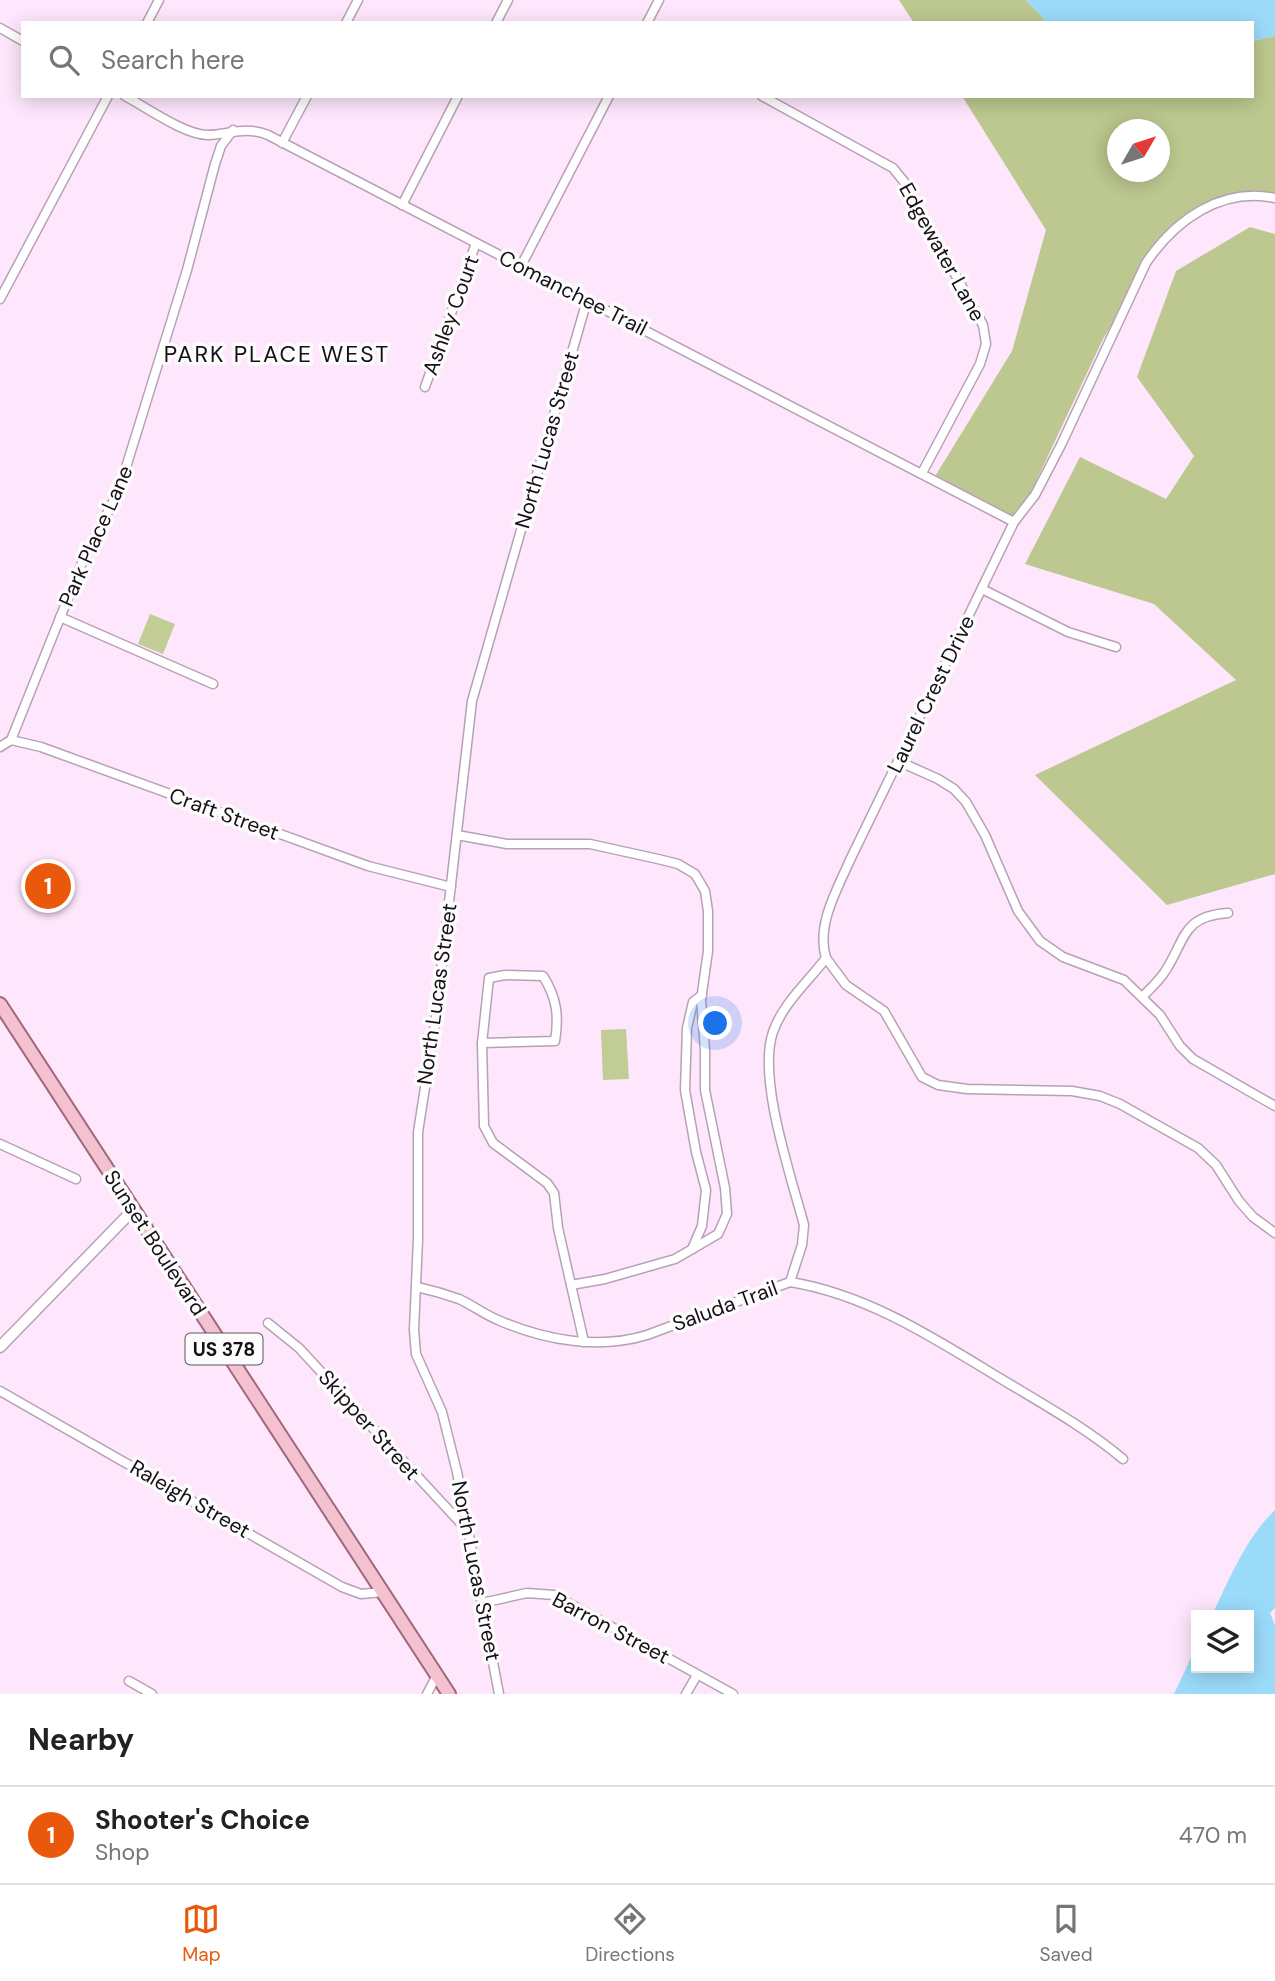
<!DOCTYPE html>
<html lang="en">
<head>
<meta charset="utf-8">
<style>
  :root { --surface:#fff; --page:#f6f6f6; --text:#222; --muted:#767676; --line:#e0e0e0; --accent:#ea580c }
  body { margin:0; font-family:"DM Sans",sans-serif; background:var(--page); color:var(--text) }
  .controls { position:absolute; right:21px; bottom:21px; display:grid; overflow:hidden; border-radius:0px; box-shadow:0 4px 18px #0003 }
  .controls button { width:63px; height:63px; display:grid; place-items:center; padding:0; border:0; border-bottom:2px solid var(--line); background:var(--surface); color:var(--text); font:35px sans-serif }
  .compass { position:absolute; left:1107px; top:119px; width:63px; height:63px; border-radius:50%; background:var(--surface); box-shadow:0 4px 18px #0003; rotate:51deg }
  .you { position:absolute; left:716px; top:1024px; width:24px; height:24px; margin:-18px; border:5px solid #fff; border-radius:50%; background:#1a73e8; box-shadow:0 0 0 10px #1a73e833 }
  .badge { display:grid; place-items:center; width:46px; height:46px; border-radius:50%; background:var(--accent); color:#fff; font-size:23px; font-weight:700 }
  .pin { position:absolute; translate:-50% -50%; border:4px solid #fff; box-shadow:0 2px 7px #0006 }
  .list { margin:0; padding:0; list-style:none }
  h2 { display:flex; justify-content:space-between; align-items:center; height:91px; margin:0; padding:0 28px; font-size:30px }
  h2 small { font-size:23px; font-weight:400; color:var(--muted) }
  .list li { display:grid; grid-template-columns:46px 1fr auto; gap:21px; align-items:center; box-sizing:border-box; height:98px; padding:0 28px; border-top:2px solid var(--line) }
  .list b { display:block; font-size:26px; white-space:nowrap }
  .list p { margin:0; font-size:23px; white-space:nowrap; color:var(--muted) }
  .list em { font-size:23px; font-style:normal; color:var(--muted) }
  .icon { flex:none; width:38px; height:38px; fill:none; stroke:currentColor; stroke-width:2; stroke-linecap:round; stroke-linejoin:round }
  .map { position:relative; flex:none; width:1275px; height:1694px; overflow:hidden }
  .search { position:absolute; background:var(--surface); box-shadow:0 4px 18px #0003; left:21px; right:21px; top:21px; height:77px; display:flex; align-items:center; gap:18px; box-sizing:border-box; padding:0 24px; border-radius:0px; color:var(--muted); font-size:26px }
  .sheet { height:189px; background:var(--surface) }
  nav { display:flex; justify-content:space-around; align-items:center; box-sizing:border-box; height:98px; border-top:2px solid var(--line); background:var(--surface); font-size:19px; color:var(--muted) }
  nav a { display:grid; justify-items:center; gap:4px }
  nav .on { color:var(--accent) }
  .map>svg:first-child { display:block }
  .green { fill:#c1cd95 }
  .forest { fill:#bcc88f; fill-rule:evenodd }
  .water { fill:#9bdbfa }
  .lines { fill:none; stroke-linecap:round; stroke-linejoin:round }
  .minor-casing { stroke:#b7a1b5; stroke-width:11 }
  .tertiary-casing { stroke:#b7a1b5; stroke-width:13 }
  .primary-casing { stroke:#a06879; stroke-width:16 }
  .minor { stroke:#fff; stroke-width:8 }
  .tertiary { stroke:#fff; stroke-width:10 }
  .primary { stroke:#f3c1cf; stroke-width:12 }
  .labels { text-anchor:middle; dominant-baseline:central; stroke-width:7; stroke-linejoin:round; paint-order:stroke }
  .shield { fill:#fcfcfc; stroke:#5b565b; stroke-width:2 }
  .shield-label { font-size:19px; font-weight:bold; fill:#160f16 }
  .street-label { font-size:21px; fill:#160f16; stroke:#fcfcfc }
  .neighbourhood-label { font-size:23px; letter-spacing:2px; fill:#160f16; stroke:#fcfcfc }
</style>
</head>
<body>
<div class="map">
<svg width="1275" height="1694" viewBox="0 0 1275 1694">
  <rect width="100%" height="100%" fill="#fee7fc"/>
  <!-- green -->
  <g class="green">
    <path d="M 150,614 L 175,624 L 163,654 L 138,644 Z"/>
    <path d="M 626,1029 L 629,1079 L 603,1080 L 601,1030 Z"/>
  </g>
  <!-- forest -->
  <g class="forest">
    <path d="M 899,0 L 1026,0 L 1048,23 L 914,23 Z"/>
    <path d="M 1275,36 L 1275,193 L 1244,191 L 1168,234 L 1103,339 L 1015,526 L 934,478 L 1012,351 L 1046,230 L 962,96 L 1252,96 L 1252,41 ZM 1118,130 L 1160,130 L 1160,172 L 1118,172 Z"/>
    <path d="M 1250,227 L 1275,234 L 1275,874 L 1167,905 L 1035,775 L 1236,680 L 1154,604 L 1025,564 L 1080,457 L 1166,499 L 1194,456 L 1137,377 L 1176,271 Z"/>
  </g>
  <!-- water -->
  <g class="water">
    <path d="M 1026,0 L 1275,0 L 1275,36 L 1252,41 L 1252,23 L 1048,23 Z"/>
    <path d="M 1275,1510 L 1275,1608 L 1270,1613 L 1275,1625 L 1275,1694 L 1174,1694 L 1196,1647 L 1196,1668 L 1249,1668 L 1249,1615 L 1212,1615 C 1229,1580 1246,1537 1275,1510 Z"/>
  </g>
  <g class="lines">
    <!-- minor casing -->
    <g class="minor-casing">
      <g id="minor">
        <path d="M 147,23 L 159,0"/>
        <path d="M 346,23 L 358,0"/>
        <path d="M 496,23 L 508,0"/>
        <path d="M 647,23 L 659,0"/>
        <path d="M 0,28 L 23,41"/>
        <path d="M 125,96 C 146,107 186,136 209,135 C 230,134 246,126 268,135 L 1014,522"/>
        <path d="M 762,96 L 893,168 L 905,183 L 983,325 L 986,344 L 980,364 L 922,473"/>
        <path d="M 282,143 L 307,96"/>
        <path d="M 402,205 L 458,96"/>
        <path d="M 521,266 L 609,96"/>
        <path d="M 0,299 L 108,96"/>
        <path d="M 425,387 L 476,243"/>
        <path d="M 982,589 L 1068,632 L 1116,647"/>
        <path d="M 60,617 L 213,684"/>
        <path d="M 11,740 L 82,563 L 119,490 L 187,270 L 215,164 L 221,146 L 233,130"/>
        <path d="M 0,747 L 11,740 L 41,747 L 368,866 L 451,887"/>
        <path d="M 898,761 L 938,779 L 954,789 L 966,802 L 985,835 L 1018,911 L 1040,941 L 1063,957 L 1124,980 L 1160,1015 L 1180,1046 L 1193,1059 L 1275,1106"/>
        <path d="M 457,835 L 507,844 L 590,844 L 658,859 L 678,864 L 695,874 L 705,891 L 708,911 L 708,951 L 701,1000 L 705,1050 L 705,1090 L 725,1188 L 727,1214 L 718,1234 L 675,1259 L 605,1279 L 571,1285"/>
        <path d="M 826,958 L 846,985 L 884,1011 L 922,1077 L 938,1085 L 967,1089 L 1072,1091 L 1100,1096 L 1120,1104 L 1198,1148 L 1216,1165 L 1239,1201 L 1253,1217 L 1275,1233"/>
        <path d="M 505,975 L 543,976 C 557,998 559,1016 555,1041 L 482,1043 L 489,978 Z"/>
        <path d="M 1143,996 C 1151,988 1160,980 1166,970 C 1186,938 1183,916 1228,913"/>
        <path d="M 482,1043 L 484,1126 L 493,1143 L 547,1183 L 554,1193 L 558,1228 L 584,1342"/>
        <path d="M 0,1144 L 76,1179"/>
        <path d="M 692,1249 L 702,1226 L 706,1190 L 696,1152 L 685,1090 L 687,1028 L 693,1002 L 702,995"/>
        <path d="M 790,1282 L 802,1245 L 804,1225 C 791,1176 757,1078 773,1032 C 783,1003 808,982 826,958 C 816,925 837,890 850,860 L 1014,522 L 1035,495 L 1061,445 L 1146,263 C 1175,220 1221,187 1275,198"/>
        <path d="M 417,1287 C 431,1290 445,1294 459,1299 C 472,1305 484,1314 498,1320 C 544,1340 598,1350 647,1335 L 790,1282 C 866,1294 934,1338 998,1377 C 1041,1403 1085,1427 1123,1459"/>
        <path d="M 268,1323 L 299,1348 L 467,1530"/>
        <path d="M 0,1391 L 342,1587 L 361,1594 L 383,1592"/>
        <path d="M 482,1603 L 527,1593 L 554,1595 L 733,1694"/>
        <path d="M 129,1681 L 152,1694"/>
        <path d="M 427,1694 L 437,1675"/>
        <path d="M 499,1694 L 457,1472 L 442,1412 L 416,1354 L 414,1330 L 418,1239 L 418,1132 L 435,1024 L 472,701 L 587,300"/>
        <path d="M 686,1694 L 697,1675"/>
      </g>
    </g>
    <!-- tertiary casing -->
    <g class="tertiary-casing">
      <path id="tertiary" d="M 0,1347 L 133,1210"/>
    </g>
    <!-- primary casing -->
    <g class="primary-casing">
      <path id="primary" d="M 0,1004 L 449,1694"/>
    </g>
    <!-- minor -->
    <use href="#minor" class="minor"/>
    <!-- tertiary -->
    <use href="#tertiary" class="tertiary"/>
    <!-- primary -->
    <use href="#primary" class="primary"/>
  </g>
  <g class="labels">
    <!-- shield labels -->
    <rect class="shield" x="185.5" y="1333.5" width="77" height="31" rx="5"/>
    <g class="shield-label">
      <text x="224" y="1349">US 378</text>
    </g>
    <!-- street labels -->
    <g class="street-label">
      <text transform="translate(942 252) rotate(61)">Edgewater Lane</text>
      <text transform="translate(573 293) rotate(27)">Comanchee Trail</text>
      <text transform="translate(451 315) rotate(-70)">Ashley Court</text>
      <text transform="translate(547 440) rotate(-74)">North Lucas Street</text>
      <text transform="translate(96 536) rotate(-66)">Park Place Lane</text>
      <text transform="translate(931 694) rotate(-64)">Laurel Crest Drive</text>
      <text transform="translate(224 814) rotate(20)">Craft Street</text>
      <text transform="translate(437 994) rotate(-82)">North Lucas Street</text>
      <text transform="translate(155 1243) rotate(57)">Sunset Boulevard</text>
      <text transform="translate(725 1306) rotate(-20)">Saluda Trail</text>
      <text transform="translate(369 1425) rotate(48)">Skipper Street</text>
      <text transform="translate(190 1499) rotate(30)">Raleigh Street</text>
      <text transform="translate(476 1571) rotate(79)">North Lucas Street</text>
      <text transform="translate(611 1628) rotate(28)">Barron Street</text>
    </g>
    <!-- neighbourhood labels -->
    <g class="neighbourhood-label">
      <text x="277" y="354">PARK PLACE WEST</text>
    </g>
  </g>
</svg>
<div class="controls">
<button><svg class="icon" aria-label="layers" viewBox="0 0 24 24"><path d="M12 4l9 5-9 5-9-5zM3 14l9 5 9-5"/></svg></button>
</div>
<svg class="compass" viewBox="-18 -18 36 36"><path d="M0-13l5 13h-10z" fill="#e53935"/><path d="M0 13l5-13h-10z" fill="#767676"/></svg>
<div class="you"></div>
<div class="pin badge" style="left:48px;top:886px">1</div>
<div class="search"><svg class="icon" aria-label="search" viewBox="0 0 24 24"><circle cx="10" cy="10" r="6"/><path d="M15 15l6 6"/></svg>Search here</div>
</div>
<section class="sheet">
<h2>Nearby<small></small></h2>
<ul class="list">
<li><span class="badge">1</span><div><b>Shooter's Choice</b><p>Shop</p></div><em>470 m</em></li>
</ul>
</section>
<nav>
<a class="on"><svg class="icon" aria-label="map" viewBox="0 0 24 24"><path d="M3 6l6-2 6 2 6-2v14l-6 2-6-2-6 2zM9 4v14M15 6v14"/></svg>Map</a>
<a><svg class="icon" aria-label="directions" viewBox="0 0 24 24"><path d="M12 3l9 9-9 9-9-9zM9 14v-3h6M13 9l2 2-2 2"/></svg>Directions</a>
<a><svg class="icon" aria-label="saved" viewBox="0 0 24 24"><path d="M7 4h10v16l-5-4-5 4z"/></svg>Saved</a>
</nav>
</body>
</html>
